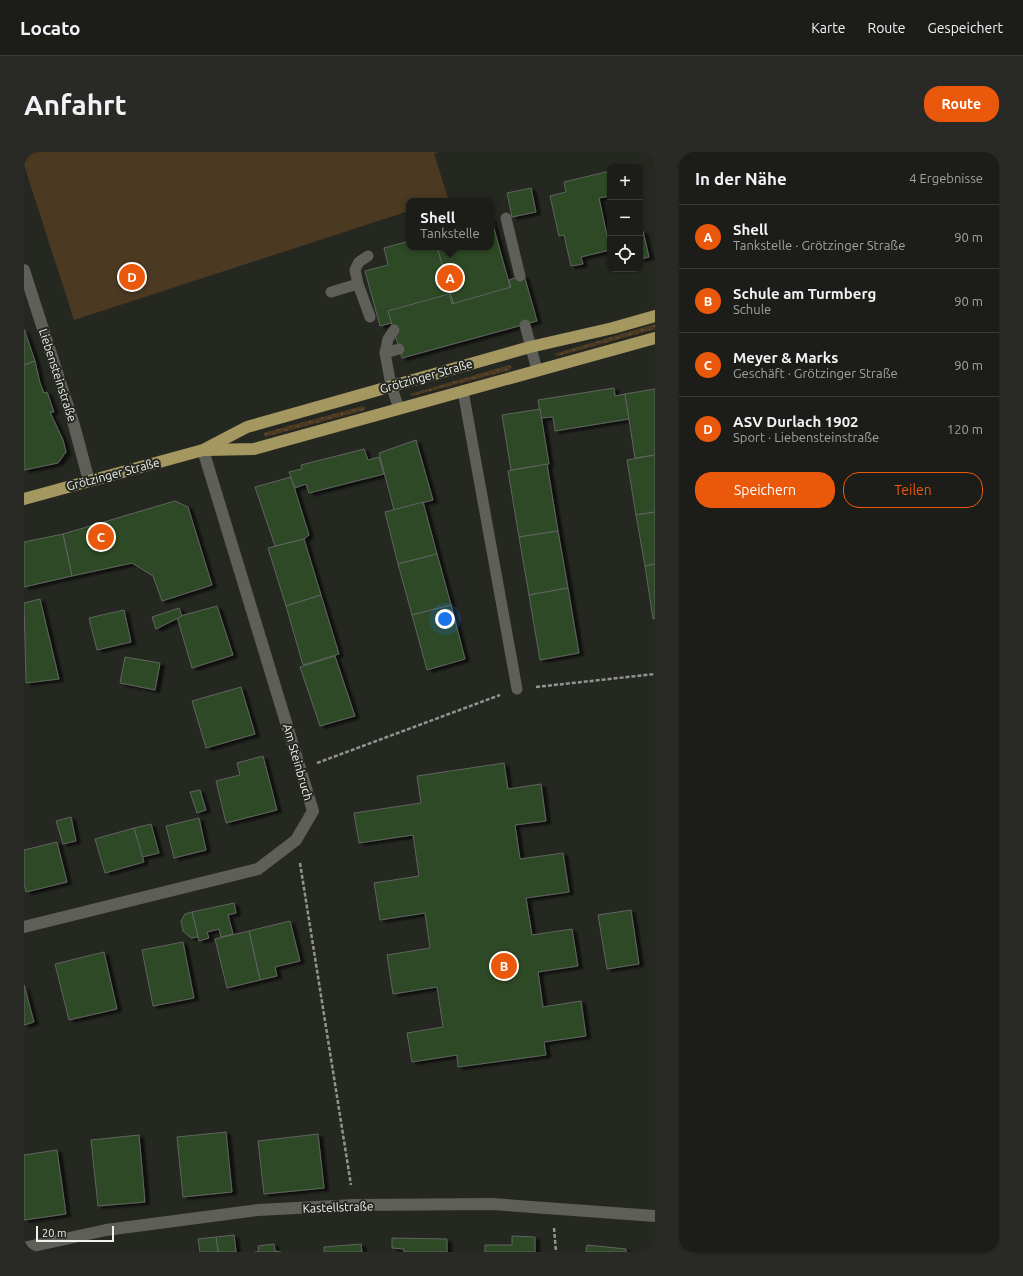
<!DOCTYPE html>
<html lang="de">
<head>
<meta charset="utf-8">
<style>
  :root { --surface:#1c1d19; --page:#292a26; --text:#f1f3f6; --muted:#a0a2a2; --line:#3a3b38; --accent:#ea580c }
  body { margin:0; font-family:Ubuntu,sans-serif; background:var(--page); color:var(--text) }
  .controls { position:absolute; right:12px; top:12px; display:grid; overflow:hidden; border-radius:8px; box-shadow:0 1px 3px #0004 }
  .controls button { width:36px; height:36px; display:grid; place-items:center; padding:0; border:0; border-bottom:1px solid var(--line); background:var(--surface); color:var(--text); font:20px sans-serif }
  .scale { position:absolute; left:12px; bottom:10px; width:78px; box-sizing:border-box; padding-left:4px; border:2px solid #f2f3ef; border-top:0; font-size:11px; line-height:14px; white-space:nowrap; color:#f2f3ef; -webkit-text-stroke:3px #252721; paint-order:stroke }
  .you { position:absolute; left:421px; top:467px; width:14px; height:14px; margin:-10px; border:3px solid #fff; border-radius:50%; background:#1a73e8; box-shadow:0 0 0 6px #1a73e833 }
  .badge { display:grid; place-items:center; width:26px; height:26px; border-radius:50%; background:var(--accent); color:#fff; font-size:13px; font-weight:700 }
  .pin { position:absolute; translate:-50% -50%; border:2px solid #fff; box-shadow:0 1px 4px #0006 }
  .popup { position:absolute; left:382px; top:46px; width:88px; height:52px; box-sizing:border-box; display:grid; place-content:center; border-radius:8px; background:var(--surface); filter:drop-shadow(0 1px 3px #0005); font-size:13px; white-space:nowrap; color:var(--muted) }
  .popup b { font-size:15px; color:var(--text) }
  .popup::after { content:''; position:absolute; left:50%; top:100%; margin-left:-8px; border:8px solid transparent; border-top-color:var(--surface) }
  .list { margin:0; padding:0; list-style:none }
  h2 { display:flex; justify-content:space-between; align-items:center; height:52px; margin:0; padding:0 16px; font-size:17px }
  h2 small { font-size:13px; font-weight:400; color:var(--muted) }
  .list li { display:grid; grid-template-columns:26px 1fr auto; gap:12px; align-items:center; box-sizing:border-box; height:64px; padding:0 16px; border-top:1px solid var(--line) }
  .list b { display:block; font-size:15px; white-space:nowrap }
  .list p { margin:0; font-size:13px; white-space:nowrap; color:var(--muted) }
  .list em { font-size:13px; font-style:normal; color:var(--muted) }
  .actions { display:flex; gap:8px; padding:12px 16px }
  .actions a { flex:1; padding:9px 0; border:1px solid var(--accent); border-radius:16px; text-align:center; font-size:14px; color:var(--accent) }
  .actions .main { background:var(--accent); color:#fff }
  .icon { flex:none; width:22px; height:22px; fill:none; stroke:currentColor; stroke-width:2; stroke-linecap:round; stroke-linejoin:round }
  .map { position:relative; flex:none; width:631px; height:1100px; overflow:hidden; border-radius:16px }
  header { display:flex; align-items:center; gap:24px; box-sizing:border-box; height:56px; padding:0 20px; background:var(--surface); border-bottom:1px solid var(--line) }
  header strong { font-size:19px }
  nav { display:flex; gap:22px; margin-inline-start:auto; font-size:14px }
  .intro { display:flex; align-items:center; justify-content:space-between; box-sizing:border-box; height:96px; padding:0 24px }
  h1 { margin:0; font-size:28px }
  .button { padding:10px 18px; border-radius:16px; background:var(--accent); color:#fff; font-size:14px; font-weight:700 }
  main { display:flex; gap:24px; padding:0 24px }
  aside { flex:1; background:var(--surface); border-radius:16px; box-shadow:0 1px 3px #0004 }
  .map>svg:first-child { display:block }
  .grass { fill:url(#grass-dots) }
  .garden { fill:#4b3922 }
  .building { fill:#2d4827; stroke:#60645f; filter:url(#shadow) }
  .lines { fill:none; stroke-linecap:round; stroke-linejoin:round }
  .path { stroke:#92948f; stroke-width:2.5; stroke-dasharray:4 2; stroke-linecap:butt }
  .lane { stroke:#5e5f59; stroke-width:11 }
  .street { stroke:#5e5f59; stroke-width:12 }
  .primary { stroke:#a49760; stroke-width:12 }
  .labels { text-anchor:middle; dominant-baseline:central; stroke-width:4; stroke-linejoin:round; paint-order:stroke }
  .street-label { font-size:12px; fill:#f2f3ef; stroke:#252721 }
</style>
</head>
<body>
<header>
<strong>Locato</strong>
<nav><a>Karte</a><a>Route</a><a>Gespeichert</a></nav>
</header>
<div class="intro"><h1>Anfahrt</h1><a class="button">Route</a></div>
<main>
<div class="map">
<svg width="631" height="1100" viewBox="0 0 631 1100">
  <defs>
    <pattern id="grass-dots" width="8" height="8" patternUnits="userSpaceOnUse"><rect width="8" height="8" fill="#4b3922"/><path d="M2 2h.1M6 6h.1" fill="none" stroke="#655642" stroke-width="1.8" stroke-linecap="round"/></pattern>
    <filter id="shadow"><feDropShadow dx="4.5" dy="2.5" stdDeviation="1" flood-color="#0009"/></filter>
  </defs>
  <rect width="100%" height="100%" fill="#252721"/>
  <!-- grass -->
  <g class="grass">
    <path d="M 631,172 L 631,177 L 538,203 L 534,204 L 530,202 Z"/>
    <path d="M 485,213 L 488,215 L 486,218 L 388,244 L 386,242 Z"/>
    <path d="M 339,254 L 341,255 L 341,258 L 241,285 L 239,281 Z"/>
  </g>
  <!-- garden -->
  <path class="garden" d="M 0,0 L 415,0 L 410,2 L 424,46 L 415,49 L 385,49 L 385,59 L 50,168 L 0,13 Z"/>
  <!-- building -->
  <g class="building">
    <path d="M 586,19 L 586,44 L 575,46 L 586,98 L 557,105 L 559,112 L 547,114 L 540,83 L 535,84 L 526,44 L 542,40 L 540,30 Z"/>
    <path d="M 507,36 L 512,60 L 488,65 L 483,41 Z"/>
    <path d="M 467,66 L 487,138 L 430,154 L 413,95 L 467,95 Z"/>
    <path d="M 616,79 L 619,79 L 625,105 L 616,107 Z"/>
    <path d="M 385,89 L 385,95 L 413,95 L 430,154 L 356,174 L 341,119 L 364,113 L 360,96 Z"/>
    <path d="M 500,123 L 513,169 L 378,206 L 364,159 L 425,142 L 428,152 L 487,135 L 485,128 Z"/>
    <path d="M 0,177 L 11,209 L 0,213 Z"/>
    <path d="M 11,209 L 16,231 L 20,241 L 23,240 L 30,260 L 26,260 L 39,288 L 42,300 L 34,311 L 0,318 L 0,213 Z"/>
    <path d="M 590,236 L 591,244 L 601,242 L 605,267 L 531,279 L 529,265 L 517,266 L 514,248 Z"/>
    <path d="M 631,237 L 631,303 L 611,306 L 601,242 Z"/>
    <path d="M 516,257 L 525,312 L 487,318 L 478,263 Z"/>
    <path d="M 392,288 L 409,348 L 370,358 L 355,301 Z"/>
    <path d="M 340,297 L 344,308 L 355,305 L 360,322 L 285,341 L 282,332 L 271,336 L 265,320 L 278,317 L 277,313 Z"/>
    <path d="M 631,303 L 631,360 L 612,363 L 603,308 Z"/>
    <path d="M 523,312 L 534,379 L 495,385 L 484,319 Z"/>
    <path d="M 267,325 L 285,383 L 280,387 L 251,394 L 231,335 Z"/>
    <path d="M 151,349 L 164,355 L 188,433 L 138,449 L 129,424 L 108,411 L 48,424 L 39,382 Z"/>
    <path d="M 399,350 L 413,402 L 374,412 L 361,360 Z"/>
    <path d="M 631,360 L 631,412 L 621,414 L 612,363 Z"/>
    <path d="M 534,379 L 544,436 L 505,443 L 495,385 Z"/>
    <path d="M 39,382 L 48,424 L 0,435 L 0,390 Z"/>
    <path d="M 280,387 L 297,443 L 262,454 L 244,396 Z"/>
    <path d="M 413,402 L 427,453 L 388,463 L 374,412 Z"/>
    <path d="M 631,412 L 631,466 L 629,467 L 621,414 Z"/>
    <path d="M 544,436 L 555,501 L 516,508 L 505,443 Z"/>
    <path d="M 297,443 L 315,502 L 279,513 L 262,454 Z"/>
    <path d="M 16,447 L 35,527 L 2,531 L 0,451 Z"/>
    <path d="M 427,453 L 441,507 L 403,518 L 388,463 Z"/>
    <path d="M 193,454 L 209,503 L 168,516 L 153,465 Z"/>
    <path d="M 155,456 L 158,464 L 132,477 L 128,465 Z"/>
    <path d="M 100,458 L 107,490 L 73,498 L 65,466 Z"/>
    <path d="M 311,504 L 331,564 L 296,574 L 276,515 Z"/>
    <path d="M 101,505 L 136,511 L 131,538 L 96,531 Z"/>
    <path d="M 217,535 L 231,582 L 182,596 L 168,549 Z"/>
    <path d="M 239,604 L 253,658 L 202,671 L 192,629 L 216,623 L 213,611 Z"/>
    <path d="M 480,611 L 484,637 L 517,632 L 522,669 L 491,673 L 496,707 L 539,701 L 545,740 L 502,746 L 508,783 L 548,777 L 554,814 L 514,820 L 519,855 L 557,849 L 562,884 L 520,890 L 522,903 L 434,915 L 433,903 L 388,910 L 383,881 L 419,875 L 413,835 L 369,842 L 363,803 L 406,796 L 401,761 L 356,768 L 350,731 L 395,724 L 389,683 L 335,691 L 330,661 L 397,651 L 393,624 Z"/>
    <path d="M 176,638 L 182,658 L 173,661 L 166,640 Z"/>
    <path d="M 47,665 L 52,689 L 39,692 L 32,669 Z"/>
    <path d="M 175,666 L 182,698 L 150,706 L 142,674 Z"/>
    <path d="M 127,672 L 135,701 L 118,705 L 110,676 Z"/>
    <path d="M 110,676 L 120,710 L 81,721 L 71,687 Z"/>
    <path d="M 33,690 L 43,730 L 2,740 L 0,732 L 0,698 Z"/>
    <path d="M 210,751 L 212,761 L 204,763 L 209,782 L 197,785 L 195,777 L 183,780 L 185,786 L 175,789 L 168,760 Z"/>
    <path d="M 607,758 L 615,812 L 583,817 L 574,763 Z"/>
    <path d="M 168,760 L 174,785 L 167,786 L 159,779 L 157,769 L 161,762 Z"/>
    <path d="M 266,769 L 276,809 L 251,815 L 253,824 L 236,828 L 225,779 Z"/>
    <path d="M 225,779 L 236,828 L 203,836 L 191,787 Z"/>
    <path d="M 159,790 L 170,846 L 129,854 L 118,798 Z"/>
    <path d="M 80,800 L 93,857 L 45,868 L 31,812 Z"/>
    <path d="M 0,833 L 10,870 L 0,873 Z"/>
    <path d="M 202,980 L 208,1040 L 159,1045 L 153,985 Z"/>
    <path d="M 294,982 L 300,1036 L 240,1042 L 234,989 Z"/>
    <path d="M 115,983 L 121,1050 L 74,1054 L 67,988 Z"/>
    <path d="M 33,998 L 42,1062 L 0,1068 L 0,1003 Z"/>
    <path d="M 210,1083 L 212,1100 L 194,1100 L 192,1085 Z"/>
    <path d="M 488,1084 L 511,1085 L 511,1100 L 461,1100 L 461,1093 L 488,1093 Z"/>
    <path d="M 192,1085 L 194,1100 L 176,1100 L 174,1087 Z"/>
    <path d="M 368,1086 L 423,1087 L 423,1100 L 380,1100 L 380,1097 L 368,1096 Z"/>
    <path d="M 250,1092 L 251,1099 L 257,1100 L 231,1100 L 235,1100 L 234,1094 Z"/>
    <path d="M 337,1092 L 338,1100 L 300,1100 L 300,1095 Z"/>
    <path d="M 563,1093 L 602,1097 L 602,1100 L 562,1100 Z"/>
  </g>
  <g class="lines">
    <!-- path -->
    <g class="path">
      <path d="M 512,535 L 631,522"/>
      <path d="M 293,611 L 476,543"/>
      <path d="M 276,711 L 327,1033"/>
      <path d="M 530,1076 L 532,1100"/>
    </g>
    <!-- lane -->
    <g class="lane">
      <path d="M 482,66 L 496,124"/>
      <path d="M 344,104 L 335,110 L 331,118 L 334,132 L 346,165"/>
      <path d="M 307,140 L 334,132"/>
      <path d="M 501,173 L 513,218"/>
      <path d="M 375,197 L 361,201 L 367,233 L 375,257"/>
      <path d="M 361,201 L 364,187 L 370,178"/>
      <path d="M 439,239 L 493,537"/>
    </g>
    <!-- street -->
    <g class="street">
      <path d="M 0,118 L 50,273 L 65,329"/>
      <path d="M 0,775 L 234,717 L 272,688 L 289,659 L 179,298"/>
      <path d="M 0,1096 L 82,1078 L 234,1058 L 331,1053 L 468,1052 L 631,1064"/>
    </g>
    <!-- primary -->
    <g class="primary">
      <path d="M 182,298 L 230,297 L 631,186"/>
      <path d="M 0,347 L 179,298 L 223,275 L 506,195 L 589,176 L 631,164"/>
    </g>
  </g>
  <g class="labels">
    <!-- street labels -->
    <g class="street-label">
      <text transform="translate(34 223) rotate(72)">Liebensteinstraße</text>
      <text transform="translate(402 224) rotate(-16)">Grötzinger Straße</text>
      <text transform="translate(89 322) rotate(-15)">Grötzinger Straße</text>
      <text transform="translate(274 610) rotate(74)">Am Steinbruch</text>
      <text transform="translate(314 1055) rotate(-2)">Kastellstraße</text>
    </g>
  </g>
</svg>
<div class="controls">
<button>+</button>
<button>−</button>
<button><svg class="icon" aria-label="locate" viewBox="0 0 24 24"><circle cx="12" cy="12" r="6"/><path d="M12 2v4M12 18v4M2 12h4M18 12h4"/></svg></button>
</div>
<div class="scale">20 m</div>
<div class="you"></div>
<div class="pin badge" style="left:426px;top:126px">A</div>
<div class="popup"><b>Shell</b>Tankstelle</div>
<div class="pin badge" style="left:480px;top:814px">B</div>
<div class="pin badge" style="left:77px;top:385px">C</div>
<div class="pin badge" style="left:108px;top:125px">D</div>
</div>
<aside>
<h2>In der Nähe<small>4 Ergebnisse</small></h2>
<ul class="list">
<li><span class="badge">A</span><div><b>Shell</b><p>Tankstelle · Grötzinger Straße</p></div><em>90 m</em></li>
<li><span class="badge">B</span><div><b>Schule am Turmberg</b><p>Schule</p></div><em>90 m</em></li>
<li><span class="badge">C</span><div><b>Meyer &amp; Marks</b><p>Geschäft · Grötzinger Straße</p></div><em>90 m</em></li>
<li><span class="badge">D</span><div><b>ASV Durlach 1902</b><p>Sport · Liebensteinstraße</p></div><em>120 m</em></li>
</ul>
<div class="actions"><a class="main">Speichern</a><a>Teilen</a></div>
</aside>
</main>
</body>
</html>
